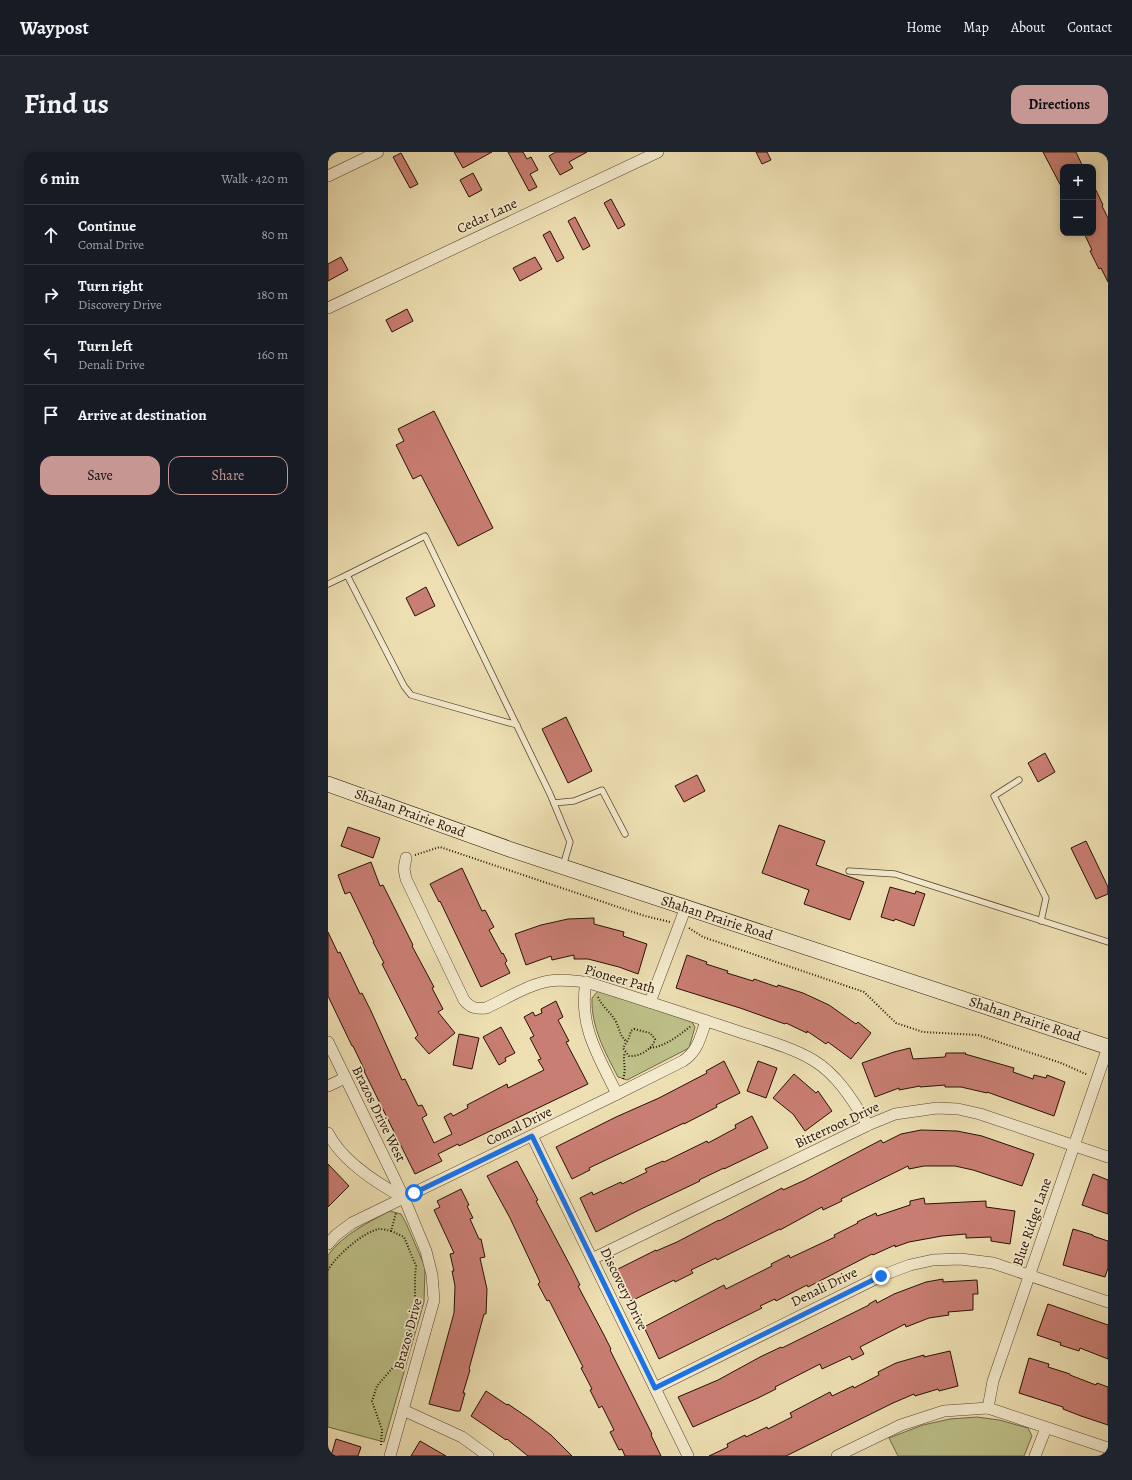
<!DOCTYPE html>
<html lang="en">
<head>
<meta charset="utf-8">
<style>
  :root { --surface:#171b24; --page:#20242c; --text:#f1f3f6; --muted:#9ea1a6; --line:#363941; --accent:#c59692 }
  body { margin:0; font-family:Alegreya,serif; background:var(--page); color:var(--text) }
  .controls { position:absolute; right:12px; top:12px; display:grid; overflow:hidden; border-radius:8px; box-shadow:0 2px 10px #0003 }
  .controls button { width:36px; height:36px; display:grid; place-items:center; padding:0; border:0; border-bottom:1px solid var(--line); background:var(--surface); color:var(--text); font:20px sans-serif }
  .stop { position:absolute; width:12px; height:12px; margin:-9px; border:3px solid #1a73e8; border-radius:50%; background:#fff }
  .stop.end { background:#1a73e8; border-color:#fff; box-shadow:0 1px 4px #0008 }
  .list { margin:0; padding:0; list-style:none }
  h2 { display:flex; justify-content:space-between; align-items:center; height:52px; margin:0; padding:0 16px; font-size:17px }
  h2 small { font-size:13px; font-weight:400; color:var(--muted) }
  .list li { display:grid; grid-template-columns:26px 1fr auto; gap:12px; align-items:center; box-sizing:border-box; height:60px; padding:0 16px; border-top:1px solid var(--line) }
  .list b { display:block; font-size:15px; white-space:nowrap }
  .list p { margin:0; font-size:13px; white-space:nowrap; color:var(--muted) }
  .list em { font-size:13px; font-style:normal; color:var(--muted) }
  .actions { display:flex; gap:8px; padding:12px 16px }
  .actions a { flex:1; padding:9px 0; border:1px solid var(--accent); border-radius:12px; text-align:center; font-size:14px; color:var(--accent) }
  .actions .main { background:var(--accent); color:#111 }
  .icon { flex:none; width:22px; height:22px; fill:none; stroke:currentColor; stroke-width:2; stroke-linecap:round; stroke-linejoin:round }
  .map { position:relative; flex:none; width:780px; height:1304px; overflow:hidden; border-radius:12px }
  header { display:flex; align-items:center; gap:24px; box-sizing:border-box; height:56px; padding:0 20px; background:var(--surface); border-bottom:1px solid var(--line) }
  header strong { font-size:19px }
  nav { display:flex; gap:22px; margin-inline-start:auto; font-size:14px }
  .intro { display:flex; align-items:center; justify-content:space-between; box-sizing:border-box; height:96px; padding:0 24px }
  h1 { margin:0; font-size:28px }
  .button { padding:10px 18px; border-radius:12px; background:var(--accent); color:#111; font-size:14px; font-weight:700 }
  main { display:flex; gap:24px; padding:0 24px }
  aside { flex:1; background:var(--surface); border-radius:12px; box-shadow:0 2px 10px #0003 }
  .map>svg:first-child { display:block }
  .green { fill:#bdc088; stroke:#726846 }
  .building { fill:#c97e73; stroke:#271103 }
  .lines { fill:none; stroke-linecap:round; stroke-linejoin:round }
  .lane-casing { stroke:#58442f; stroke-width:7 }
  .street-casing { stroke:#58442f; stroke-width:12 }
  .secondary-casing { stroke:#271103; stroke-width:16 }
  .path { stroke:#271103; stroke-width:2; stroke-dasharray:1 2; stroke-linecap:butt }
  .lane { stroke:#f3eacd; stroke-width:5.5 }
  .street { stroke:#f3eacd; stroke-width:11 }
  .secondary { stroke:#f3eacd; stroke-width:15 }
  .route { stroke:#1a73e8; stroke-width:5 }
  .labels { text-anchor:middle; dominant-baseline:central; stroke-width:3.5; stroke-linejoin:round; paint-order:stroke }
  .street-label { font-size:14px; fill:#271103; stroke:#f3eacd }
</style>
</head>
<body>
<header>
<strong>Waypost</strong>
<nav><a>Home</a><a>Map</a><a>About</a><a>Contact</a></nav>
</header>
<div class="intro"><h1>Find us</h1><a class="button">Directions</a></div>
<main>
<aside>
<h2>6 min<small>Walk · 420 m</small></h2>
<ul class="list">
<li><svg class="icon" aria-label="ahead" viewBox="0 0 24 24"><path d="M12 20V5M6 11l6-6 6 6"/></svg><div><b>Continue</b><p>Comal Drive</p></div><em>80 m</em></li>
<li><svg class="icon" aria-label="right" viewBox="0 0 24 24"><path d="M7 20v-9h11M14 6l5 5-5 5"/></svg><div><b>Turn right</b><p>Discovery Drive</p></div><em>180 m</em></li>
<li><svg class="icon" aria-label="left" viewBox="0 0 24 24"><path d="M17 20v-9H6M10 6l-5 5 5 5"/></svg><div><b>Turn left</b><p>Denali Drive</p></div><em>160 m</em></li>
<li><svg class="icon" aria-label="arrive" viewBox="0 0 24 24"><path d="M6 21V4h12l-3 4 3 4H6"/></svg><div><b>Arrive at destination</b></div></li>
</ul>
<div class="actions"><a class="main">Save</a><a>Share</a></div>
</aside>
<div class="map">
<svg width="780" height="1304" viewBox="0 0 780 1304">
  <rect width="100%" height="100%" fill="#eddfb2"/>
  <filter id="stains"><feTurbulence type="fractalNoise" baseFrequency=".005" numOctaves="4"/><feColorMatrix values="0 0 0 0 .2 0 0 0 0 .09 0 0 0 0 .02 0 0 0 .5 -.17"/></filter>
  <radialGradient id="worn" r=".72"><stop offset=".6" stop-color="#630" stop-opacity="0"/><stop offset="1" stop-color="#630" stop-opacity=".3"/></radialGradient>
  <!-- green -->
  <g class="green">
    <path d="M 271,838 L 364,870 L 367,875 L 361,896 L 299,928 L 290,925 C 277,900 263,875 264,846 Z"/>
    <path d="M 62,1059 L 73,1062 L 78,1071 L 97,1115 L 96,1150 L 56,1290 L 0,1275 L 0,1103 C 16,1082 39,1071 62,1059 Z"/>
    <path d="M 649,1265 L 671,1268 L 700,1276 L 704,1284 L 696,1304 L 570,1304 L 561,1286 L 595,1273 L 622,1267 Z"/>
  </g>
  <!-- building -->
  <g class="building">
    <path d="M 126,0 L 164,0 L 135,16 Z"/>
    <path d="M 180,0 L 195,0 L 199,7 L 203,5 L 210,18 L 202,22 L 209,35 L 201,39 Z"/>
    <path d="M 228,0 L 259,0 L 241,10 L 245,16 L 232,23 L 221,4 Z"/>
    <path d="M 428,0 L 439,0 L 443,8 L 434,12 Z"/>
    <path d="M 715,0 L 748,0 L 755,15 L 735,15 L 735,38 Z"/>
    <path d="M 73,1 L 90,32 L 82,36 L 65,5 Z"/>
    <path d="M 145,21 L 154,38 L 141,45 L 132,28 Z"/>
    <path d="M 765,32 L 775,53 L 774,54 L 780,66 L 780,130 L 773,116 L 771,117 L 762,99 L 764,98 L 756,81 L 765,81 Z"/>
    <path d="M 283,47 L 297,73 L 290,77 L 276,51 Z"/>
    <path d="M 247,65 L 262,94 L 255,98 L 240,69 Z"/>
    <path d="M 222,79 L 236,106 L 229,110 L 215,83 Z"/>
    <path d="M 13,105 L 20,118 L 0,129 L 0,112 Z"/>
    <path d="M 207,105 L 214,117 L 192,129 L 185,116 Z"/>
    <path d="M 79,157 L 85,169 L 64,180 L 58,168 Z"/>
    <path d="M 106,259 L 165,376 L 130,394 L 93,323 L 85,327 L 68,293 L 76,289 L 70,277 Z"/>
    <path d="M 98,435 L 107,454 L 87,464 L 78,446 Z"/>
    <path d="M 238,565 L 264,619 L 240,631 L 214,577 Z"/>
    <path d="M 717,601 L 727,620 L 710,630 L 700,611 Z"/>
    <path d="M 369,623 L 377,639 L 356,650 L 347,634 Z"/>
    <path d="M 451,673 L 497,689 L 488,713 L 536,730 L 522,768 L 476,752 L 481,738 L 434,721 Z"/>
    <path d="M 20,675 L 52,686 L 45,706 L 13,694 Z"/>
    <path d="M 758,689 L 780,735 L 780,742 L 768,747 L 743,696 Z"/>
    <path d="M 43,710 L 52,734 L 55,733 L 85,793 L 84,794 L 106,835 L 104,836 L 115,857 L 110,860 L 127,881 L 101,902 L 87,886 L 90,883 L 54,812 L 56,811 L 45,790 L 46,790 L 22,740 L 17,742 L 10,723 Z"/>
    <path d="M 134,716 L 154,759 L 157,758 L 166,775 L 161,778 L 174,802 L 175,801 L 179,809 L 177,811 L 182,821 L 153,835 L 112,749 L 111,750 L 102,732 Z"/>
    <path d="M 562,735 L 587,742 L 588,739 L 597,742 L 586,774 L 567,767 L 566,769 L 553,765 Z"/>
    <path d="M 266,766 L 266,772 L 296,780 L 295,784 L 319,792 L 310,822 L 291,815 L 260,807 L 246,807 L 246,803 L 224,808 L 223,804 L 198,813 L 187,782 L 213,773 L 240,767 Z"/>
    <path d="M 0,780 L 10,801 L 12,800 L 32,842 L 34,841 L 43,859 L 74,928 L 77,927 L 90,954 L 94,953 L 99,963 L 94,966 L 106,991 L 124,982 L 116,965 L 123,961 L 125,964 L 140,956 L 139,953 L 179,932 L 180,936 L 216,918 L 210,908 L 213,907 L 202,886 L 206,884 L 196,865 L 205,860 L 207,864 L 214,861 L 213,857 L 228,849 L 235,865 L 230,868 L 241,889 L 238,890 L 260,932 L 131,994 L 130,992 L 110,1002 L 114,1009 L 87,1022 L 36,919 L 37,919 L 25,894 L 24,894 L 0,844 Z"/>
    <path d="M 359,803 L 379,810 L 378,812 L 400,819 L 399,821 L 425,829 L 426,827 L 449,835 L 450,833 L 475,841 L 501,853 L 528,872 L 530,870 L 543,881 L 523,907 L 500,890 L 498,892 L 479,879 L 479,881 L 458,871 L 457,872 L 412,856 L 348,836 Z"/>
    <path d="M 173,875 L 187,901 L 177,906 L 178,909 L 171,913 L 155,885 Z"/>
    <path d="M 131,882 L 151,886 L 144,917 L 125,913 Z"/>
    <path d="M 582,896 L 585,907 L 617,905 L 618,901 L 638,901 L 637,902 L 686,916 L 685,920 L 705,927 L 706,923 L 718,926 L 719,923 L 737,930 L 726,964 L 659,940 L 659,941 L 633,935 L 617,935 L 617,933 L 592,935 L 592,934 L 571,938 L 571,936 L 547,945 L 534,911 L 566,900 Z"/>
    <path d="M 396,909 L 412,941 L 388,953 L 389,955 L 356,972 L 356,971 L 261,1016 L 262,1018 L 244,1027 L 228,995 L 288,965 L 331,946 L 379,921 L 378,919 Z"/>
    <path d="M 430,909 L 449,916 L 438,946 L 419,939 Z"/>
    <path d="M 466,922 L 488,941 L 490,939 L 504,959 L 477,979 L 465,962 L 445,946 Z"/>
    <path d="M 424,964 L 440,996 L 396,1017 L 396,1016 L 371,1028 L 372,1029 L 311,1058 L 268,1080 L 252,1046 L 264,1040 L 265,1043 L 293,1030 L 294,1032 L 319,1020 L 317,1017 L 335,1009 L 336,1010 L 379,989 L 380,991 L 408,976 L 407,973 Z"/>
    <path d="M 593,978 L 629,979 L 654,984 L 706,1002 L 694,1034 L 645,1018 L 627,1014 L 596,1014 L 581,1017 L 580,1014 L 513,1047 L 514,1049 L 495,1058 L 494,1055 L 452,1078 L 452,1077 L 389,1108 L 388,1106 L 363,1118 L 365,1121 L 347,1130 L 346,1128 L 303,1149 L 288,1118 L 328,1098 L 328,1099 L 349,1090 L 391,1068 L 391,1069 L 454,1036 L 455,1038 L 477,1028 L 553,988 L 555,991 L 573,982 Z"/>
    <path d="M 189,1009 L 210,1048 L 208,1049 L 243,1115 L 252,1133 L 250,1134 L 276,1183 L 283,1197 L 282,1198 L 324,1282 L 323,1283 L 333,1304 L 297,1304 L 294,1297 L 291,1298 L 282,1280 L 286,1278 L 274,1254 L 271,1256 L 262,1238 L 264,1237 L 253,1216 L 255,1215 L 221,1148 L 219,1149 L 210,1132 L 212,1130 L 182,1066 L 159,1024 Z"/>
    <path d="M 0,1012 L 21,1034 L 0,1055 Z"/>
    <path d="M 765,1022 L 780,1028 L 780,1062 L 754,1053 Z"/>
    <path d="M 133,1037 L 141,1053 L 139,1054 L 145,1066 L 142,1067 L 151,1087 L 153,1087 L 157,1105 L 152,1106 L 159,1137 L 158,1162 L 156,1162 L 141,1217 L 142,1218 L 135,1241 L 137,1241 L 132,1259 L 128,1259 L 101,1252 L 126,1161 L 127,1134 L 124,1119 L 126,1119 L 122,1102 L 126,1101 L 106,1058 L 112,1055 L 109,1049 Z"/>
    <path d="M 596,1046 L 597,1052 L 658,1049 L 658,1055 L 687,1059 L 682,1092 L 663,1089 L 663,1085 L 638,1086 L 638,1082 L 614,1084 L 581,1090 L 567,1095 L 567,1093 L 545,1103 L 544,1102 L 480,1135 L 479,1133 L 448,1149 L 447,1147 L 432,1154 L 434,1156 L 331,1207 L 316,1175 L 396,1133 L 398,1137 L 444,1114 L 443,1112 L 461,1103 L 462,1106 L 507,1085 L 506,1083 L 530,1071 L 529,1070 L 548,1061 L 549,1064 L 582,1053 L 582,1049 Z"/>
    <path d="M 745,1077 L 765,1083 L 765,1084 L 780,1089 L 780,1116 L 777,1125 L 735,1113 Z"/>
    <path d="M 615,1127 L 615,1130 L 649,1128 L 650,1142 L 645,1142 L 645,1158 L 620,1160 L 621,1163 L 601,1166 L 578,1175 L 577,1172 L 532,1195 L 536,1202 L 524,1208 L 522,1204 L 494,1217 L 492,1212 L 447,1235 L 448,1237 L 430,1246 L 365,1275 L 350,1245 L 390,1228 L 432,1205 L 453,1195 L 454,1196 L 541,1153 L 541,1152 L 548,1148 L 549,1151 L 566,1142 L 598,1130 Z"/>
    <path d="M 720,1152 L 780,1173 L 780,1207 L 752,1196 L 751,1199 L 732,1193 L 733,1191 L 709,1183 Z"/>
    <path d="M 622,1199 L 630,1234 L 611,1239 L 610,1237 L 587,1244 L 586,1242 L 565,1251 L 458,1304 L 381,1304 L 400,1295 L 399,1292 L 417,1283 L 418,1285 L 439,1275 L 440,1277 L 464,1265 L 462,1261 L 502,1240 L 504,1244 L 525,1234 L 526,1236 L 551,1223 L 550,1220 L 568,1211 L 596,1203 L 596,1205 Z"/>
    <path d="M 701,1206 L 721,1212 L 720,1215 L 742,1222 L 742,1223 L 768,1233 L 769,1231 L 780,1235 L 780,1273 L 753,1264 L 735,1257 L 735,1255 L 691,1241 Z"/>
    <path d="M 158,1239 L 179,1253 L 180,1252 L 202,1267 L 223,1283 L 244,1304 L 200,1304 L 179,1287 L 178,1288 L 143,1264 Z"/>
    <path d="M 8,1287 L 33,1295 L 30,1304 L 3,1304 Z"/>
    <path d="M 92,1289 L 118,1304 L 83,1304 Z"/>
  </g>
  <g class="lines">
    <!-- lane casing -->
    <g class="lane-casing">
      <g id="lane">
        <path d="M 0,432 L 19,423"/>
        <path d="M 189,573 L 83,543 L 76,534 L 19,423 L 97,384 L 222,642 L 242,690 L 235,714"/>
        <path d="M 691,628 L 666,644 L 718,746 L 713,769"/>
        <path d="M 226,651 L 246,649 L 274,638 L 297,682"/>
        <path d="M 521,719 L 567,722 L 780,790"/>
      </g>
    </g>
    <!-- street casing -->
    <g class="street-casing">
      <g id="street">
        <path d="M 0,24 L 50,0"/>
        <path d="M 0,156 L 330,0"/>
        <path d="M 78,706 L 76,717 L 78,727 L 136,848 C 142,856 148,857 158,856 C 178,847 199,833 221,829 C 233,827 246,829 258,830 C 310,846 361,863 412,880 C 436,888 463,895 485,908 C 510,923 525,949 540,973"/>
        <path d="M 258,830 C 250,874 271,905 289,942"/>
        <path d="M 322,850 L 358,755"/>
        <path d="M 0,890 L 76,1046 L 98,1099 L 104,1123 L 106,1148 L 62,1304"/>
        <path d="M 0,934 L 17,926"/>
        <path d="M 0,981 C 14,1009 50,1032 76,1046"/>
        <path d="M 204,984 L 360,1304"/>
        <path d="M 0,1092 L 8,1083 L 24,1071 L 289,942 L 355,909 C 370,899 372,886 378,869"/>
        <path d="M 264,1107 L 540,973 L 567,962 L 609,956 L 630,957 L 652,962 L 780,1005"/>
        <path d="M 327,1236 L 553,1124 L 582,1113 L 605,1108 L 632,1107 L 665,1111 L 780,1150"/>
        <path d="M 660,1256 L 665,1229 L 780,895"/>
        <path d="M 75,1258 L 134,1285 L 160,1304"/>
        <path d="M 509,1304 L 573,1273 L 616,1259 L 660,1256 L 780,1296"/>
        <path d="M 707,1304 L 718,1276"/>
      </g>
    </g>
    <!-- secondary casing -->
    <g class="secondary-casing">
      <path id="secondary" d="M 0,632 L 181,697 L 780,895"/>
    </g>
    <!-- path -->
    <g class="path">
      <path d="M 87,703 L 112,695 L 317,764 L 342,770"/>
      <path d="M 361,776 L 375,785 L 536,840 L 568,871 L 595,880 L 650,883 L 733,911 L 760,923"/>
      <path d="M 270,845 C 274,854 282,860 287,868 C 292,877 291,883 299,890"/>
      <path d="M 306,877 L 322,881 L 327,887 C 325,897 311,905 301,904 L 295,896 L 301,886 L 303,879 Z"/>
      <path d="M 322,896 C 338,894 350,884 363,874"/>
      <path d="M 295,927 C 299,916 294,909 297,900"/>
      <path d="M 0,1118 C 8,1104 35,1080 51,1077 C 54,1077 59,1078 63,1079 L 68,1061"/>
      <path d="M 53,1293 L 54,1278 L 44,1249 L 49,1234 L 67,1213 L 77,1196 L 87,1160 L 87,1125 L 88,1114 L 76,1085 L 63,1079"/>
    </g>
    <!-- lane -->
    <use href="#lane" class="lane"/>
    <!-- street -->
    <use href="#street" class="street"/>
    <!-- secondary -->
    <use href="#secondary" class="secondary"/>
  </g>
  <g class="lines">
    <!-- route -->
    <path class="route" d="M 86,1041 L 204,984 L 327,1236 L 553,1124"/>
  </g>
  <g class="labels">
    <!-- street labels -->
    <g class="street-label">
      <text transform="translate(159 64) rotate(-25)">Cedar Lane</text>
      <text transform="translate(82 661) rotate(20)">Shahan Prairie Road</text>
      <text transform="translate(389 766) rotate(18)">Shahan Prairie Road</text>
      <text transform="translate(292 827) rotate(16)">Pioneer Path</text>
      <text transform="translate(697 867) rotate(18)">Shahan Prairie Road</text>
      <text transform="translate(51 962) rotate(64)">Brazos Drive West</text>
      <text transform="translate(509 973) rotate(-25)">Bitterroot Drive</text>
      <text transform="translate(191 974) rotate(-26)">Comal Drive</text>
      <text transform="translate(704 1070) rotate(-71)">Blue Ridge Lane</text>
      <text transform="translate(496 1135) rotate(-26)">Denali Drive</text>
      <text transform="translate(296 1137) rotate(64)">Discovery Drive</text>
      <text transform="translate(80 1182) rotate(-75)">Brazos Drive</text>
    </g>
  </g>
  <rect width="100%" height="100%" filter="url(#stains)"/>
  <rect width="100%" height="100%" fill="url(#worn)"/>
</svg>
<div class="controls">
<button>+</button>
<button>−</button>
</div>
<div class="stop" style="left:86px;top:1041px"></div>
<div class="stop end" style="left:553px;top:1124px"></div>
</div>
</main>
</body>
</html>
